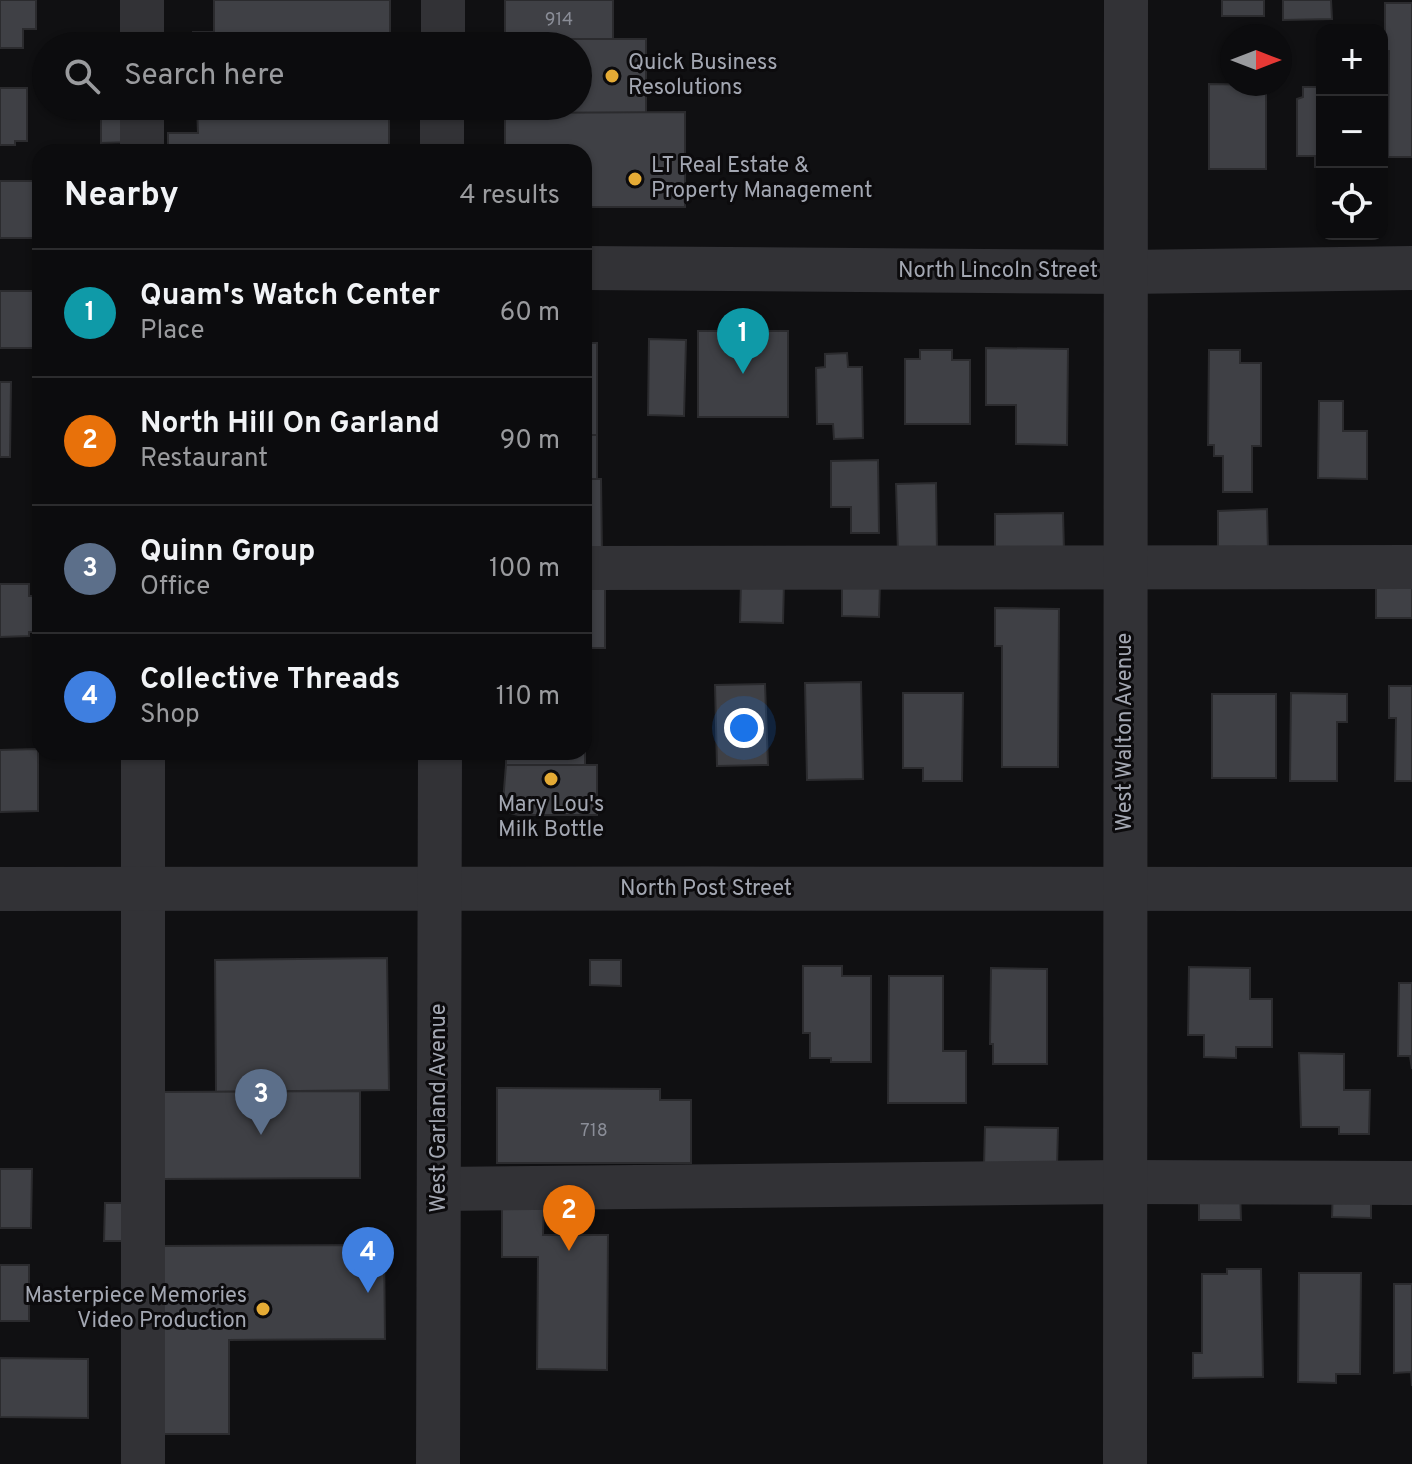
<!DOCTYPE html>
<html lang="en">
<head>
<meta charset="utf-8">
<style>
  :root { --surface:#0c0c0e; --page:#151517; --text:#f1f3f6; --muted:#9a9b9e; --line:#2c2c2e; --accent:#1a73e8 }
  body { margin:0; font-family:Overpass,sans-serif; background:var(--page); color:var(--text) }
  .controls { position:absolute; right:24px; top:24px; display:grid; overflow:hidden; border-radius:16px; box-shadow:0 2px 6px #0004 }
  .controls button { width:72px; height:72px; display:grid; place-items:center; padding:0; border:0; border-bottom:2px solid var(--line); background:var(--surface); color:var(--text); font:40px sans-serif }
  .compass { position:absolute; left:1220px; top:24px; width:72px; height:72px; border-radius:50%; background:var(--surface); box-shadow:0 2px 6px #0004; rotate:90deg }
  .you { position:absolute; left:744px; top:728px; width:28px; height:28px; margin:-20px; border:6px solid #fff; border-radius:50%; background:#1a73e8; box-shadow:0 0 0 12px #1a73e833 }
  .badge { display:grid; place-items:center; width:52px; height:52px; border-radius:50%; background:var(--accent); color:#fff; font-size:26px; font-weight:700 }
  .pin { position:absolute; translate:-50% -66px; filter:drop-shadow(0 2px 4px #0008) }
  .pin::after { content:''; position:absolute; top:42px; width:28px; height:24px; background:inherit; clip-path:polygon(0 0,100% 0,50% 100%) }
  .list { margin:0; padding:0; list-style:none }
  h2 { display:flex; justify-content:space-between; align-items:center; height:104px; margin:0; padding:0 32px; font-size:34px }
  h2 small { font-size:26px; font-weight:400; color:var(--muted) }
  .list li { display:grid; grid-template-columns:52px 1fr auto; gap:24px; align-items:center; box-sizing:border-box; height:128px; padding:0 32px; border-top:2px solid var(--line) }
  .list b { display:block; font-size:30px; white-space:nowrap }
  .list p { margin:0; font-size:26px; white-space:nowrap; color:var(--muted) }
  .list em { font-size:26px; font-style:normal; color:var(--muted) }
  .icon { flex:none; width:44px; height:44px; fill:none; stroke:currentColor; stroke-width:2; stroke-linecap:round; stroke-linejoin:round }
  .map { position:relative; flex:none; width:1412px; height:1464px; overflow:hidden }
  .search { position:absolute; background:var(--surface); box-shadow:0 2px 6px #0004; left:32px; top:32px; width:560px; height:88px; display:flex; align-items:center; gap:20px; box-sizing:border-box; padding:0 28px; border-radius:44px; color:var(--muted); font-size:30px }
  .panel { position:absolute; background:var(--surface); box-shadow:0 2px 6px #0004; left:32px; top:144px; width:560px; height:616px; border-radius:24px }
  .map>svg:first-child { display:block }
  .building { fill:#3f4045; stroke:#2b2b2e; stroke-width:2 }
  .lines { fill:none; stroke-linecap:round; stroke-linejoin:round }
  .minor { stroke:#323236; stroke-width:44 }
  .poi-dot { fill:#e5ab35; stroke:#0c0b0d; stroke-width:3 }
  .labels { text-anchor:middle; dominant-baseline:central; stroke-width:6; stroke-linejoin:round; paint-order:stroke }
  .number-label { font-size:18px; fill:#8a8d97 }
  .poi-label { font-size:22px; fill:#a3a7b2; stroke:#0c0b0d; text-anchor:start }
  .street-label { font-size:22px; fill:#a3a7b2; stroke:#0c0b0d }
</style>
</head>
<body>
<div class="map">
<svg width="1412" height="1464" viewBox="0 0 1412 1464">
  <rect width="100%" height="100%" fill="#101012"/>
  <!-- building -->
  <g class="building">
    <path d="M 0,0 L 36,0 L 36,29 L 23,29 L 23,48 L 0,48 Z"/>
    <path d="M 214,0 L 390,0 L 390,46 L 194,46 L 193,32 L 214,32 Z"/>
    <rect x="505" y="0" width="108" height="39"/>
    <rect x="1222" y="0" width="42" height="16"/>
    <path d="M 1283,0 L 1331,0 L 1332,19 L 1283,20 Z"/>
    <path d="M 1385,3 L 1412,3 L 1412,157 L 1388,157 L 1389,51 L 1385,51 Z"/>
    <path d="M 505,39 L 646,39 L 646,113 L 505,113 L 505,106 L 578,106 L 578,46 L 505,46 Z"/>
    <path d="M 1209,84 L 1266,85 L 1266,169 L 1209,169 Z"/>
    <path d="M 1303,87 L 1322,87 L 1322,167 L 1315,167 L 1315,156 L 1297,156 L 1297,99 L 1303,97 Z"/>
    <path d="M 0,88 L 27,88 L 27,141 L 15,141 L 15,145 L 0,145 Z"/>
    <path d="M 197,106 L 389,106 L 389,152 L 168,152 L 168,133 L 198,133 Z"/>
    <path d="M 101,108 L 134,108 L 135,142 L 101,143 Z"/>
    <path d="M 685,112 L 685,207 L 584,207 L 584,152 L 505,152 L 505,113 Z"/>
    <rect x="0" y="181" width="40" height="57"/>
    <rect x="0" y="291" width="40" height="57"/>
    <rect x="698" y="331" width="90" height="86"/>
    <path d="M 649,339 L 686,340 L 684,416 L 648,415 Z"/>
    <rect x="584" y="343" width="13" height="92"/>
    <path d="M 986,348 L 1068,349 L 1067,445 L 1016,444 L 1016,405 L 986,405 Z"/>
    <path d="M 920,350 L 952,350 L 952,360 L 970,360 L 970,424 L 905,424 L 905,359 L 920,359 Z"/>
    <path d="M 1209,350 L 1240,350 L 1240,363 L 1261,363 L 1261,446 L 1252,446 L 1252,492 L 1223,492 L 1223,456 L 1214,456 L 1214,445 L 1208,445 Z"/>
    <path d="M 847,353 L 848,367 L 862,367 L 863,438 L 834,439 L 833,424 L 817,424 L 816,368 L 825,367 L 825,354 Z"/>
    <path d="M 0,382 L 11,382 L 10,457 L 0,457 Z"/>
    <path d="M 1319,401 L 1343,401 L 1343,431 L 1367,431 L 1367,479 L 1318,478 Z"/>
    <rect x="584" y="435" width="13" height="44"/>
    <path d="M 878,460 L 879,533 L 851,533 L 851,507 L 831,507 L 831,461 Z"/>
    <path d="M 584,479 L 601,479 L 602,556 L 584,557 Z"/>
    <path d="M 936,483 L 937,552 L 898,553 L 896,484 Z"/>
    <path d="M 1267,509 L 1268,551 L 1218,552 L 1218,511 Z"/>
    <path d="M 1063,513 L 1064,551 L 995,552 L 995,514 Z"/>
    <rect x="1376" y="576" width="36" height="42"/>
    <rect x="584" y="581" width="21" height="67"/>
    <path d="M 741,581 L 784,582 L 783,623 L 740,622 Z"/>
    <path d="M 842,581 L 880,582 L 879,617 L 842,616 Z"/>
    <path d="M 0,584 L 29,584 L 29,596 L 40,596 L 40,632 L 29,632 L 29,636 L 0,637 Z"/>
    <path d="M 995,608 L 1059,609 L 1058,767 L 1002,767 L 1002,646 L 995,646 Z"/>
    <path d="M 585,679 L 585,765 L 506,765 L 506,752 L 584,752 Z"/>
    <path d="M 861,682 L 863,779 L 807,780 L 805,683 Z"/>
    <path d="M 765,684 L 768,765 L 717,766 L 715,685 Z"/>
    <path d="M 1389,686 L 1412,686 L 1412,781 L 1395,781 L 1396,718 L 1389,718 Z"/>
    <path d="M 903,693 L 963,693 L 962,781 L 923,781 L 923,768 L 903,768 Z"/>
    <path d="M 1291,693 L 1347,694 L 1347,722 L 1337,722 L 1337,781 L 1290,781 Z"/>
    <rect x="1212" y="694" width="64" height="84"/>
    <path d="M 38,749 L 38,811 L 0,812 L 0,750 Z"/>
    <path d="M 506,765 L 597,765 L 597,815 L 518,815 L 510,813 L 503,802 Z"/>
    <path d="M 387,958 L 389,1090 L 216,1092 L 215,960 Z"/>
    <path d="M 590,960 L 621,960 L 621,986 L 590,985 Z"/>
    <path d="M 803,966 L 842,966 L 842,976 L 871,976 L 871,1062 L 831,1062 L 831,1058 L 810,1058 L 810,1033 L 803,1033 Z"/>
    <path d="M 1189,967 L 1250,968 L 1250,999 L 1272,999 L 1272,1047 L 1236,1047 L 1236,1058 L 1204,1057 L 1204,1035 L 1188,1035 Z"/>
    <path d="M 991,968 L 1047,969 L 1047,1064 L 993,1064 L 993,1044 L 990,1044 Z"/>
    <path d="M 889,976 L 943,976 L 943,1051 L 966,1051 L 966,1103 L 888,1103 Z"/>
    <path d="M 1399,983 L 1412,983 L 1412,1069 L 1410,1056 L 1398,1056 Z"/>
    <path d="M 1299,1053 L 1344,1054 L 1344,1090 L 1370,1090 L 1369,1134 L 1339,1134 L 1339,1127 L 1301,1127 Z"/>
    <path d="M 497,1088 L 660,1089 L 660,1100 L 691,1100 L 691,1163 L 497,1163 Z"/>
    <path d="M 360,1091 L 360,1178 L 162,1179 L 161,1092 Z"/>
    <path d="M 985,1127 L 1058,1128 L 1057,1167 L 984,1166 Z"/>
    <path d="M 0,1169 L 32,1169 L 31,1228 L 0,1228 Z"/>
    <path d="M 1333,1187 L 1371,1188 L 1371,1218 L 1332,1217 Z"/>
    <path d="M 1199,1190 L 1240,1190 L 1241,1220 L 1199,1220 Z"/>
    <path d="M 502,1200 L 544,1200 L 543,1235 L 608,1235 L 607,1370 L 537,1369 L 538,1257 L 502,1257 Z"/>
    <path d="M 105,1203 L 130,1203 L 130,1241 L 104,1241 Z"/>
    <path d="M 384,1245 L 385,1339 L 229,1340 L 229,1434 L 162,1434 L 160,1246 Z"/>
    <rect x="0" y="1265" width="29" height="56"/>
    <path d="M 1227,1269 L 1261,1269 L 1263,1377 L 1193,1378 L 1193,1353 L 1202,1353 L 1202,1274 L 1227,1274 Z"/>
    <path d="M 1299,1273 L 1361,1273 L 1360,1374 L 1336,1374 L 1336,1383 L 1298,1382 Z"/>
    <path d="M 1394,1284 L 1412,1284 L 1412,1386 L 1411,1372 L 1394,1373 Z"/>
    <path d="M 0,1358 L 88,1359 L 88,1418 L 0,1417 Z"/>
  </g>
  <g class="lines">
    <!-- minor -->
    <g class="minor">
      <path d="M 142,0 L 142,46"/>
      <path d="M 443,46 L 443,0"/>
      <path d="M 142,106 L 142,152"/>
      <path d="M 442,152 L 442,106"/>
      <path d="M 584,268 L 1126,272 L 1412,268"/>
      <path d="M 584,568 L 1412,567"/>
      <path d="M 143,752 L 143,1464"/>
      <path d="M 0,889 C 471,892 941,885 1412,889"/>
      <path d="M 439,1189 L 1125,1182 L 1412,1183"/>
      <path d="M 438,1464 L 440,752"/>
      <path d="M 1125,1464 L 1126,0"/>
    </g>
  </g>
  <!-- markers -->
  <g class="poi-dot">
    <circle cx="612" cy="76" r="8"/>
    <circle cx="635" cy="179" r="8"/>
    <circle cx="551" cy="779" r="8"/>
    <circle cx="263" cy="1309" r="8"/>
  </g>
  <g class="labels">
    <!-- number labels -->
    <g class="number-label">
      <text x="559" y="20">914</text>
      <text x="594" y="1131">718</text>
    </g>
    <!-- poi labels -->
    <g class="poi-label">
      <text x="628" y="63">Quick Business<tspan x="628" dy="25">Resolutions</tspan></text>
      <text x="651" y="166">LT Real Estate &amp;<tspan x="651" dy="25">Property Management</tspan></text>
      <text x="551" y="805" text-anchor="middle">Mary Lou's<tspan x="551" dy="25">Milk Bottle</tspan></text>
      <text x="247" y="1296" text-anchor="end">Masterpiece Memories<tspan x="247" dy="25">Video Production</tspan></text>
    </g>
    <!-- street labels -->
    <g class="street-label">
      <text x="998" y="271">North Lincoln Street</text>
      <text transform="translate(1125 732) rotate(-90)">West Walton Avenue</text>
      <text x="706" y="889">North Post Street</text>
      <text transform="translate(439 1108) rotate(-90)">West Garland Avenue</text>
    </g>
  </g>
</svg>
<div class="controls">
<button>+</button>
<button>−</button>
<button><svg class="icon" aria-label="locate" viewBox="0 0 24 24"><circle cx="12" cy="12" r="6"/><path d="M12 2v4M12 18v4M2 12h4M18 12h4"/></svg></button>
</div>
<svg class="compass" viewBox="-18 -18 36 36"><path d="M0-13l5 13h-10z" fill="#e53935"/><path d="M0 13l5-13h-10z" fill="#9a9b9e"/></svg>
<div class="you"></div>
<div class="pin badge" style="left:743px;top:374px;background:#0f9aa8">1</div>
<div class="pin badge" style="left:569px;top:1251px;background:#e8710a">2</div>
<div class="pin badge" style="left:261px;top:1135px;background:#5c6f8a">3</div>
<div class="pin badge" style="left:368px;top:1293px;background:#3f7fe0">4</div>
<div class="search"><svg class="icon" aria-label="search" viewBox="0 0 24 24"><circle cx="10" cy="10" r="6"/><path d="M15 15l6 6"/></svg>Search here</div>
<section class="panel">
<h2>Nearby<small>4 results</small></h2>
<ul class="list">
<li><span class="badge" style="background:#0f9aa8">1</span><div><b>Quam's Watch Center</b><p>Place</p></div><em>60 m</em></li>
<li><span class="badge" style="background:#e8710a">2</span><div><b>North Hill On Garland</b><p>Restaurant</p></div><em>90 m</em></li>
<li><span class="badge" style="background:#5c6f8a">3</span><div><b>Quinn Group</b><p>Office</p></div><em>100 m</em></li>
<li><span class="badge" style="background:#3f7fe0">4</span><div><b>Collective Threads</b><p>Shop</p></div><em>110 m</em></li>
</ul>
</section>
</div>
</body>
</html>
